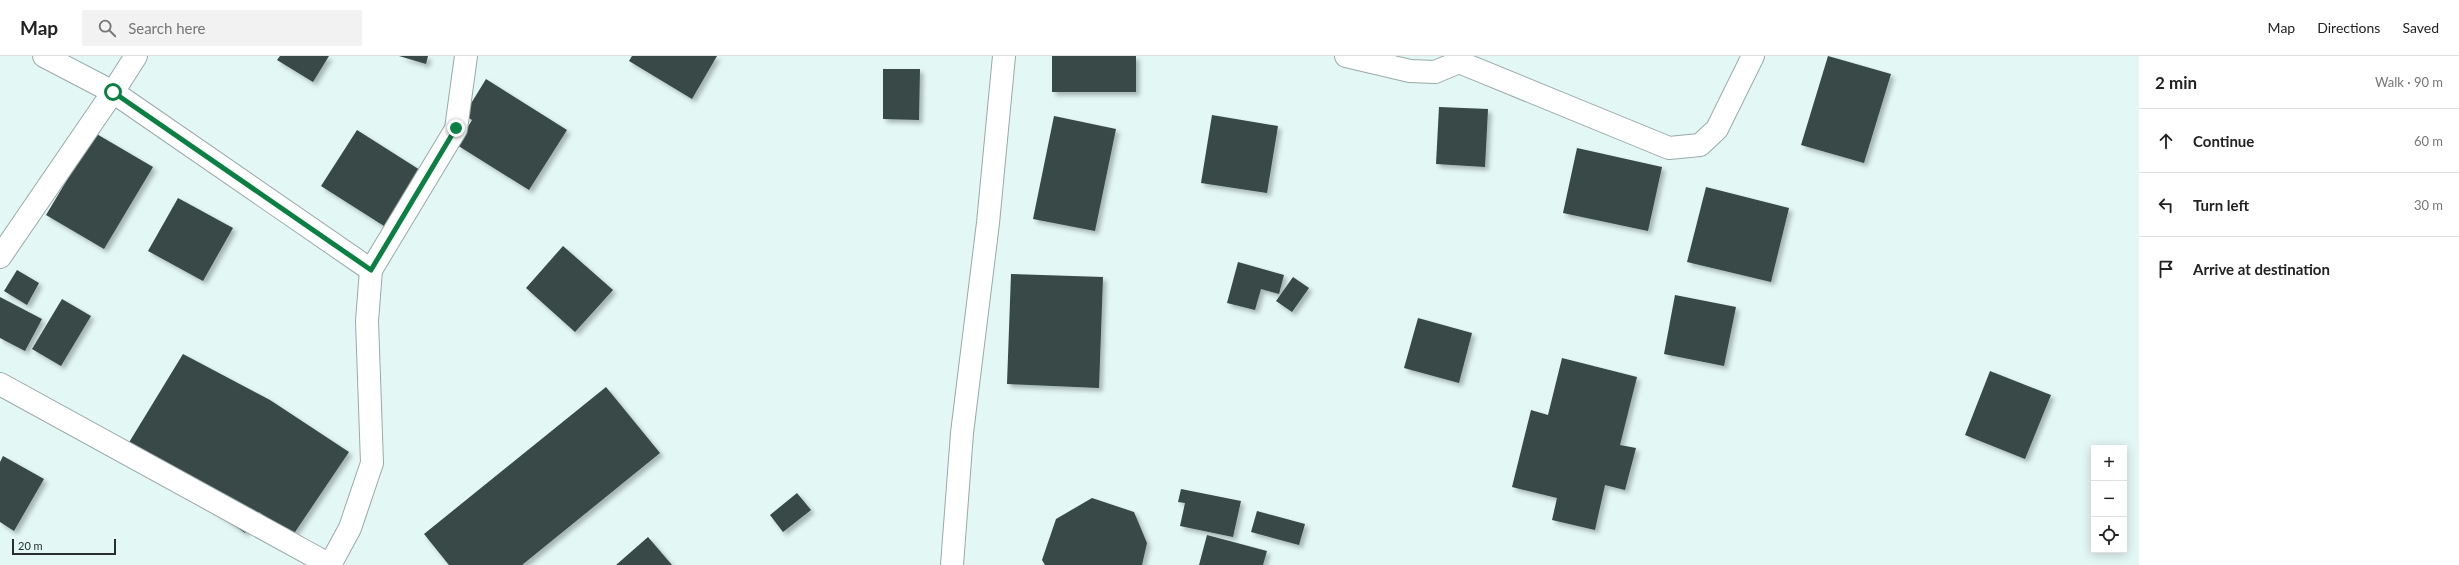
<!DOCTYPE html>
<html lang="en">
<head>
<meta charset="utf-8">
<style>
  :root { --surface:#fff; --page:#f2f2f2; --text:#222; --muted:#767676; --line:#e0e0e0 }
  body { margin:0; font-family:Lato,sans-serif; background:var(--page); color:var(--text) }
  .controls { position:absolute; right:12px; bottom:12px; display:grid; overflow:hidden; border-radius:0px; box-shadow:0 2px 10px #0003 }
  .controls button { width:36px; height:36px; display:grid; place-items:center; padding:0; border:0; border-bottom:1px solid var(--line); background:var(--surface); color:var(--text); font:20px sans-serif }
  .scale { position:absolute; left:12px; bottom:10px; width:104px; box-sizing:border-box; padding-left:4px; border:2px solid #272e2e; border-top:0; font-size:11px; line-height:14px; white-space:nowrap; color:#272e2e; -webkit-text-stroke:3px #e3f7f5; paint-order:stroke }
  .stop { position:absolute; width:12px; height:12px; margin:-9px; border:3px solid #0b8043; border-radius:50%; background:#fff }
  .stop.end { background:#0b8043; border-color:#fff; box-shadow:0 1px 4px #0008 }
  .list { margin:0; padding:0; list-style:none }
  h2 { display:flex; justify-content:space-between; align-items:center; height:52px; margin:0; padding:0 16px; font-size:17px }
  h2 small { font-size:13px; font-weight:400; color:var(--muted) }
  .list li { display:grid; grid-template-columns:26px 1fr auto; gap:12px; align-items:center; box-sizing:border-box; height:64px; padding:0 16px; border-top:1px solid var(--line) }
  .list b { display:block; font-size:15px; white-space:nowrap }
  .list em { font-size:13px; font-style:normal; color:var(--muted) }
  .icon { flex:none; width:22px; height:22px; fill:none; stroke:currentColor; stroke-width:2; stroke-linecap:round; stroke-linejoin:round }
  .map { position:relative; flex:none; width:2139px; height:509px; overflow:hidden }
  header { display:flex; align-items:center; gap:24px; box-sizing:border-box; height:56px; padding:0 20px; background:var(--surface); border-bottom:1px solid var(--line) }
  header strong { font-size:19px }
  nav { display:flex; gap:22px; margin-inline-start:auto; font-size:14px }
  .search { width:280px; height:36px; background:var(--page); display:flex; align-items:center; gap:10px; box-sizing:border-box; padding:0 14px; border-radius:0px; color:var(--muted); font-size:15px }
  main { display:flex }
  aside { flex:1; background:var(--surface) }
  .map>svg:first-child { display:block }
  .building { fill:#384847; filter:url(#shadow) }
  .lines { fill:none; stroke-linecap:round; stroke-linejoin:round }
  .minor-casing { stroke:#98aaa9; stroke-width:24 }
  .minor { stroke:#fff; stroke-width:22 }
  .route { stroke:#0b8043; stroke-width:5 }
</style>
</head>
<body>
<header>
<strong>Map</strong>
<div class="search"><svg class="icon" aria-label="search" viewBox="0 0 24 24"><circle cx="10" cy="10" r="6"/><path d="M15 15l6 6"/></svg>Search here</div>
<nav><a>Map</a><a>Directions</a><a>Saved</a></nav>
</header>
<main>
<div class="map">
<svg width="2139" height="509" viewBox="0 0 2139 509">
  <defs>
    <filter id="shadow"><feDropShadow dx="3.5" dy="3.5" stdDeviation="2" flood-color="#0004"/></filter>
  </defs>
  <rect width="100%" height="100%" fill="#e3f7f5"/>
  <!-- building -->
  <g class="building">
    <path d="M 280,0 L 329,0 L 313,26 L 277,4 Z"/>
    <path d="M 399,0 L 428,0 L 426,8 Z"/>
    <path d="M 632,0 L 717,0 L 692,43 L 629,5 Z"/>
    <rect x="1052" y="0" width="84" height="36"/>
    <path d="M 1828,0 L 1891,18 L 1864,107 L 1801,89 Z"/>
    <path d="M 883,13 L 920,13 L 919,64 L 883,63 Z"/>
    <path d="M 486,23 L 567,74 L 529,134 L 457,89 L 472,64 L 464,59 Z"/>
    <path d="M 1439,51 L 1488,53 L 1485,111 L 1436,108 Z"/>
    <path d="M 1212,59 L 1278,70 L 1267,137 L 1201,127 Z"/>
    <path d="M 1054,60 L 1116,73 L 1095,175 L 1033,163 Z"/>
    <path d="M 357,74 L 420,114 L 384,170 L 321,130 Z"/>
    <path d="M 95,77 L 153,111 L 104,193 L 46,159 Z"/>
    <path d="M 1577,92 L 1662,111 L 1648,175 L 1563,157 Z"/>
    <path d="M 1706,131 L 1789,152 L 1771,226 L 1687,206 Z"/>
    <path d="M 178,142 L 233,172 L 203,225 L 148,195 Z"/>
    <path d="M 563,190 L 613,234 L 575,276 L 526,232 Z"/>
    <path d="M 1238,206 L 1284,219 L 1279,238 L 1261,233 L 1255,254 L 1227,247 Z"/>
    <path d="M 17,214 L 39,227 L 27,249 L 4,235 Z"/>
    <path d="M 1011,218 L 1103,221 L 1099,332 L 1007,328 Z"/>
    <path d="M 1293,221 L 1309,232 L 1292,256 L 1276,245 Z"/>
    <path d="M 1675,239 L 1736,251 L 1724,310 L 1664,298 Z"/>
    <path d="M 0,241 L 42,263 L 25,295 L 0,282 Z"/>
    <path d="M 62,243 L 91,260 L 61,310 L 32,293 Z"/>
    <path d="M 1418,262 L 1472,277 L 1459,327 L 1404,312 Z"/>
    <path d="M 183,298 L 270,344 L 349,396 L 293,479 L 259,456 L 245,477 L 125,393 Z"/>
    <path d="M 1562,302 L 1637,321 L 1620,389 L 1636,392 L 1625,434 L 1605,429 L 1595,474 L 1552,464 L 1557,442 L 1512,431 L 1531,354 L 1548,359 Z"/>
    <path d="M 1990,315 L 2051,339 L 2025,403 L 1965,379 Z"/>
    <path d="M 606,331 L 660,397 L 522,509 L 449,509 L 424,478 Z"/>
    <path d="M 3,400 L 44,423 L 14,475 L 0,466 L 0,406 Z"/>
    <path d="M 1181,433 L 1241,445 L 1233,481 L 1180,470 L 1185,447 L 1178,446 Z"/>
    <path d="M 797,437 L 811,454 L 783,476 L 770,459 Z"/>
    <path d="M 1092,442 L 1134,456 L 1147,487 L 1142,509 L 1045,509 L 1042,504 L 1056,463 Z"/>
    <path d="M 1257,455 L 1305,468 L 1299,489 L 1251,476 Z"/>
    <path d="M 1207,479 L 1267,495 L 1263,509 L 1199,509 Z"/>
    <path d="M 648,481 L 672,509 L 616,509 Z"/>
  </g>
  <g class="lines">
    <!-- minor casing -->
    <g class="minor-casing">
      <g id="minor">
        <path d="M 136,0 L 113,36 L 371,214"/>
        <path d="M 1346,0 L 1410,15 L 1435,16 L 1459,6 L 1462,0"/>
        <path d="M 1459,6 L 1669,92 L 1700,89 L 1717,73 L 1753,0"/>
        <path d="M 0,201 L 113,36 L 44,0"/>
        <path d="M 0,328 L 330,509"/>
        <path d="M 330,509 L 350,472 L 372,407 L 367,265 L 371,214 L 456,73 L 466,0"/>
        <path d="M 952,509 L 962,377 L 988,167 L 1004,0"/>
      </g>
    </g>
    <!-- minor -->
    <use href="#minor" class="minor"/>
  </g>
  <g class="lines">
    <!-- route -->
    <path class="route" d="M 113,36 L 371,214 L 456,72"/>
  </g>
</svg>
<div class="controls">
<button>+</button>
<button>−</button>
<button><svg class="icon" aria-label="locate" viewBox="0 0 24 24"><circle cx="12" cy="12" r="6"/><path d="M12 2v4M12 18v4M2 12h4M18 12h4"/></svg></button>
</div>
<div class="scale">20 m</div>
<div class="stop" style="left:113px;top:36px"></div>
<div class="stop end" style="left:456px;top:72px"></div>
</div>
<aside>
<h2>2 min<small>Walk · 90 m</small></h2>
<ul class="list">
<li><svg class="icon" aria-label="ahead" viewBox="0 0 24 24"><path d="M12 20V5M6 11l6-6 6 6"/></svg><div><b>Continue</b></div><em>60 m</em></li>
<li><svg class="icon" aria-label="left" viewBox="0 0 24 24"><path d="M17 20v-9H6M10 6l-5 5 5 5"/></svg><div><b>Turn left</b></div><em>30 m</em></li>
<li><svg class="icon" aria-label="arrive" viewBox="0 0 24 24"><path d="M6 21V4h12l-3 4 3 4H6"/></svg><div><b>Arrive at destination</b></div></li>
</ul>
</aside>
</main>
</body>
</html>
